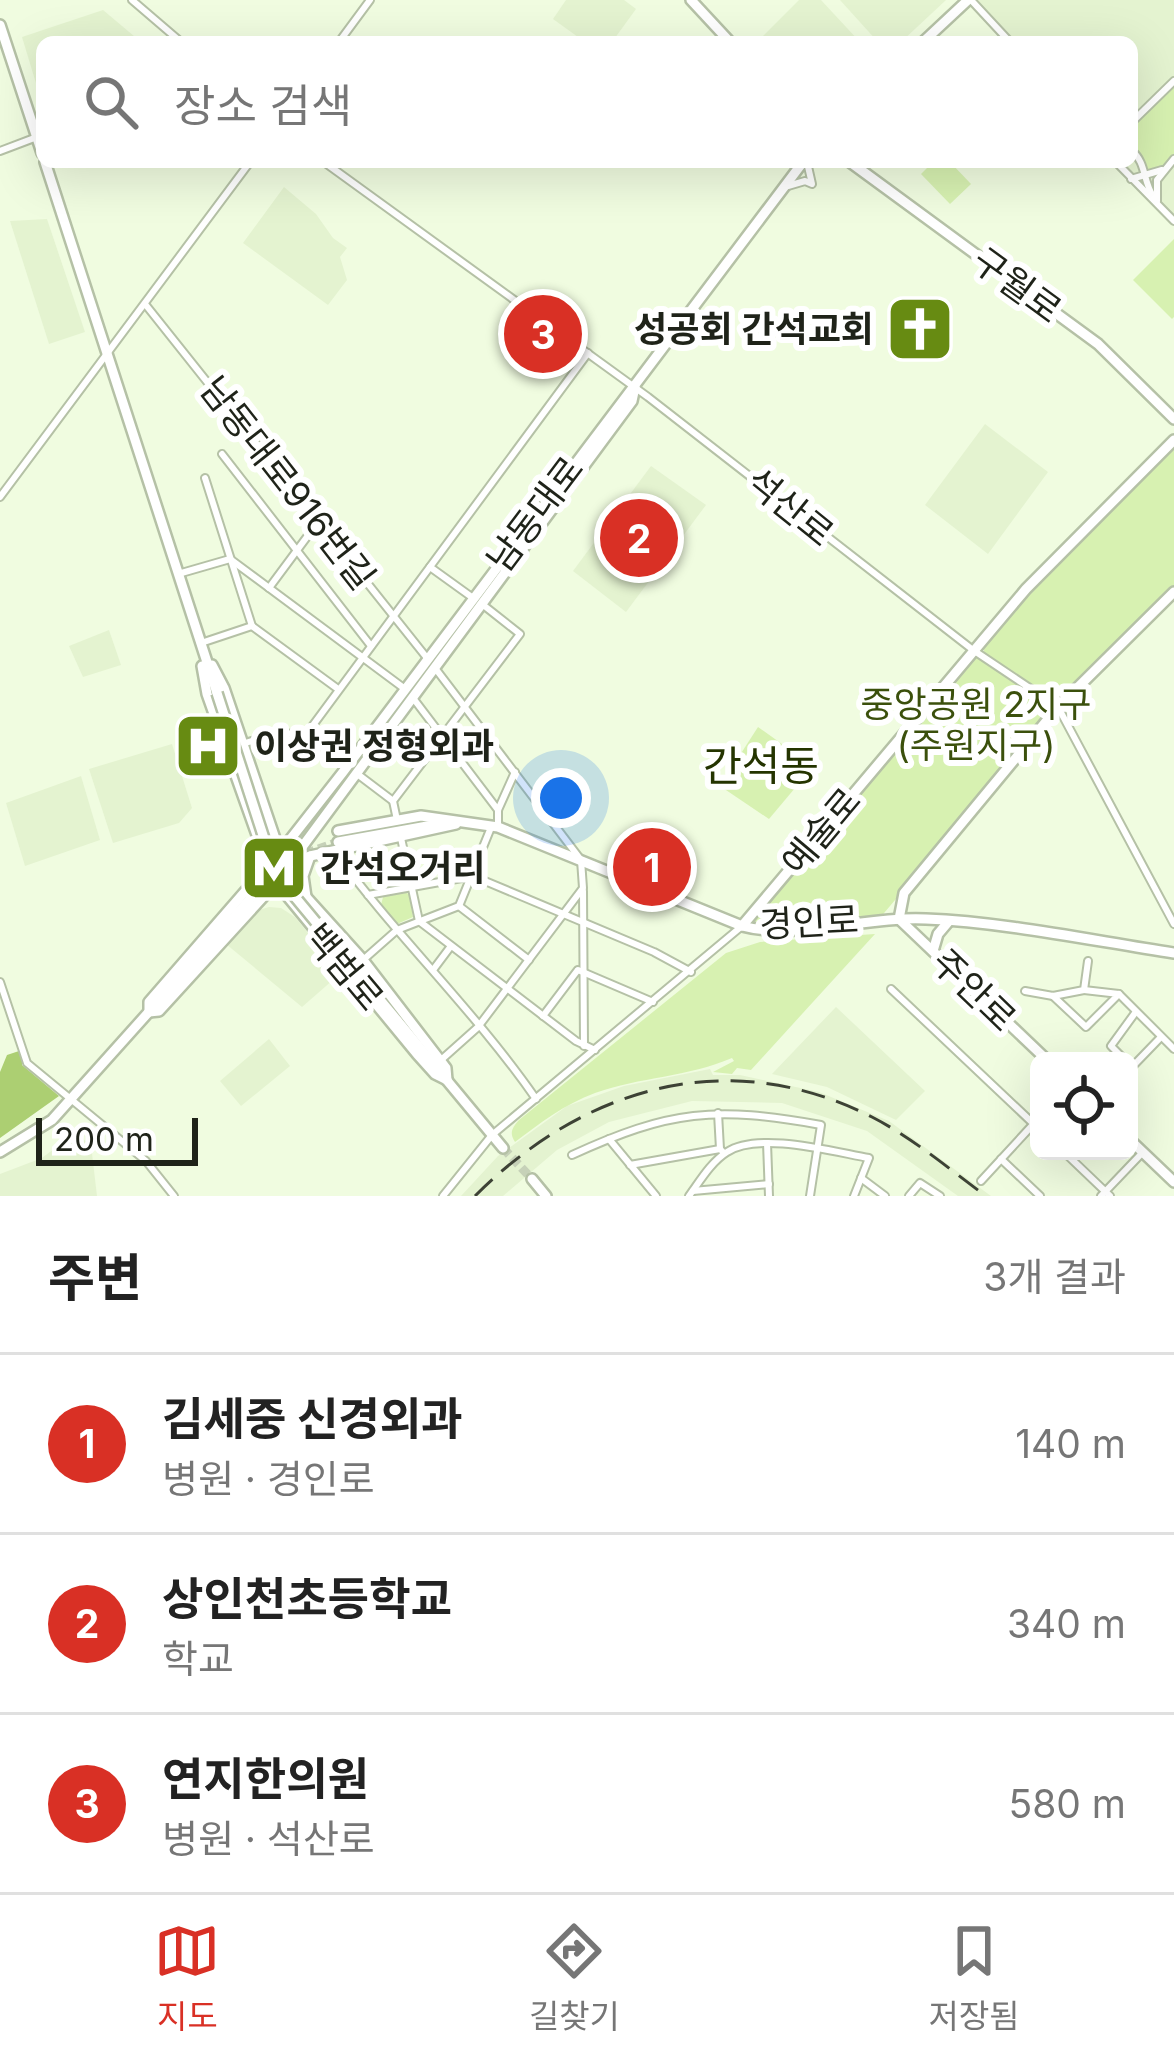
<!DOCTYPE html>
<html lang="ko">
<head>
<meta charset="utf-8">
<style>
  :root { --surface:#fff; --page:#f6f6f6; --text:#222; --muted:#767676; --line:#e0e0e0; --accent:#d93025 }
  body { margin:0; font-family:Inter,"Noto Sans KR",sans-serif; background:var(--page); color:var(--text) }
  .controls { position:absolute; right:36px; bottom:36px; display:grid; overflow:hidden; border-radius:18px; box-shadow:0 12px 48px #0002 }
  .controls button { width:108px; height:108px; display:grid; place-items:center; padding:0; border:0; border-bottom:3px solid var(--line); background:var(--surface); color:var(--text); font:60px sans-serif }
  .scale { position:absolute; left:36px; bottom:30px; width:162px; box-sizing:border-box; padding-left:12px; border:6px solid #1f2319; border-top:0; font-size:33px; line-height:42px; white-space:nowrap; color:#1f2319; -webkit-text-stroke:9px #fff; paint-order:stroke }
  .you { position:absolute; left:561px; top:798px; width:42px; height:42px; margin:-30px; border:9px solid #fff; border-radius:50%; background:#1a73e8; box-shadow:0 0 0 18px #1a73e833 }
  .badge { display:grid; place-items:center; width:78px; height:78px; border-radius:50%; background:var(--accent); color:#fff; font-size:39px; font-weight:700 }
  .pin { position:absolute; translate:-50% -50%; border:6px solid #fff; box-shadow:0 3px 12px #0006 }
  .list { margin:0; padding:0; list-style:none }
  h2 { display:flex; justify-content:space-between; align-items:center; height:156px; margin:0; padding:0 48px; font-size:51px }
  h2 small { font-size:39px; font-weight:400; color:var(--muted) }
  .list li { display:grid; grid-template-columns:78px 1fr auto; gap:36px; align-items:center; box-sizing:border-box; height:180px; padding:0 48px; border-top:3px solid var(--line) }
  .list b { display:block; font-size:45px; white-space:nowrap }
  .list p { margin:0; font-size:39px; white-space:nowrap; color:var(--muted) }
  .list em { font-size:39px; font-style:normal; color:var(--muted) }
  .icon { flex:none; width:66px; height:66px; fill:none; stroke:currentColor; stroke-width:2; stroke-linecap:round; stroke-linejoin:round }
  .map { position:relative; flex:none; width:1174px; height:1196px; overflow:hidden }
  .search { position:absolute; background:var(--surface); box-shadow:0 12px 48px #0002; left:36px; right:36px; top:36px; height:132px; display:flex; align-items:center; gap:30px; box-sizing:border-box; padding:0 42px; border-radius:18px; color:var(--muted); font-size:45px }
  .sheet { height:696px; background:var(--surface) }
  nav { display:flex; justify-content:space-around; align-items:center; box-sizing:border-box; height:168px; border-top:3px solid var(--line); background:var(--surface); font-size:33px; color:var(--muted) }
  nav a { display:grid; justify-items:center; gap:6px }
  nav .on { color:var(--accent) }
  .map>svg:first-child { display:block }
  .built { fill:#e4f3d0 }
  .green { fill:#d7f1b1 }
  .forest { fill:#accf72 }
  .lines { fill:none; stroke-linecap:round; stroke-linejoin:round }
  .major-tunnel { stroke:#c6d1b8; stroke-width:9; stroke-dasharray:9 4.5; stroke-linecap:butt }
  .minor-casing { stroke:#b5c1a6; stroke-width:10 }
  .major-casing { stroke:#b5c1a6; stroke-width:14 }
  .minor { stroke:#fff; stroke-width:6 }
  .major { stroke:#fff; stroke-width:9 }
  .rail { stroke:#3d4235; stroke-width:3; stroke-dasharray:24 12; stroke-linecap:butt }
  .major-bridge-casing { stroke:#b5c1a6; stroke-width:14; stroke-linecap:butt }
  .major-bridge { stroke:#fff; stroke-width:9 }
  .labels { text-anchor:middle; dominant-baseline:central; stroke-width:12; stroke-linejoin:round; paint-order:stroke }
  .street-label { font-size:36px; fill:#1f2319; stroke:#fff }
  .poi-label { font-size:36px; font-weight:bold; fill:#1f2319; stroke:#fff; text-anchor:start }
  .park-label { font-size:36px; fill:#3b500c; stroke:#fff }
  .quarter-label { font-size:42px; fill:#243400; stroke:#fff }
</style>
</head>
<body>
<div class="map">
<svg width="1174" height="1196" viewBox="0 0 1174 1196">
  <rect width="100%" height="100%" fill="#f0fce0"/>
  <!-- built -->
  <g class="built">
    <path d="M 566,0 L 624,0 L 636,9 L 612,42 L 585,42 L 553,19 Z"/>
    <path d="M 799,0 L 821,0 L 860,42 L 757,42 Z"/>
    <path d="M 840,0 L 946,0 L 901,42 L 878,42 Z"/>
    <path d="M 971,0 L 1174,0 L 1174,221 L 1116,162 L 1132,162 L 1132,42 L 1010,42 Z"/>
    <path d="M 103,10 L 141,42 L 42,42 L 42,103 L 22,37 Z"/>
    <path d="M 284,187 L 316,214 L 333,238 L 347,248 L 340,257 L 347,280 L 328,305 L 243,243 Z"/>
    <path d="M 47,219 L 85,332 L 49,344 L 10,221 Z"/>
    <path d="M 985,424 L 1048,472 L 988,554 L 925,505 Z"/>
    <path d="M 651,466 L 706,505 L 626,612 L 573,571 Z"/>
    <path d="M 109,630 L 121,665 L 83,677 L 69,646 Z"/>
    <path d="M 172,744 L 192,808 L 179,823 L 113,843 L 89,769 Z"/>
    <path d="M 81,776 L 100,840 L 25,866 L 6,803 Z"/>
    <path d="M 269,907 L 281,908 L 295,917 L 341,973 L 302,1007 L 226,944 L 259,910 Z"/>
    <path d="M 836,1007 L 925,1091 L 896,1120 L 827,1087 L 772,1074 Z"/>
    <path d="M 269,1039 L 290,1066 L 241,1106 L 220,1081 Z"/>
    <path d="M 710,1069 L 713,1075 L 740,1075 L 819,1092 L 889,1121 L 991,1196 L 958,1196 L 867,1131 L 782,1103 L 692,1101 L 609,1122 L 557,1150 L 503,1196 L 461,1196 L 498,1156 L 567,1106 L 624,1086 Z"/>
    <path d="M 75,1133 L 91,1145 L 97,1196 L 0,1196 L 0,1174 L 42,1158 Z"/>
  </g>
  <!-- green -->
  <g class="green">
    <path d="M 1174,81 L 1174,159 L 1165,169 L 1144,177 L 1143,169 L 1132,151 L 1132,122 Z"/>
    <path d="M 933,162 L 950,162 L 971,184 L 950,204 L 921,174 Z"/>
    <path d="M 1174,239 L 1174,317 L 1172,319 L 1133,280 Z"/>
    <path d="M 1174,440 L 1174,591 L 1067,698 L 1051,702 L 1054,712 L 879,919 L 762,931 L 752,918 L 967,656 L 984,657 L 984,637 Z"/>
    <path d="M 758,727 L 810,764 L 811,769 L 769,819 L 720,786 Z"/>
    <path d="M 404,892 L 409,894 L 413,917 L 397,924 L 381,905 L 383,897 Z"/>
    <path d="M 875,934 L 751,1070 L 737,1068 L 732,1074 L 713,1072 L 734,1061 L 732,1058 C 688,1077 640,1077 595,1093 C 565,1104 540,1123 515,1142 C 509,1133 512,1128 519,1120 L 726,953 L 760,942 Z"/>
  </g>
  <!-- forest -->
  <path class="forest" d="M 22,1050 L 22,1065 L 59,1096 L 0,1138 L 0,1072 L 7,1055 Z"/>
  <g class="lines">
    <!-- major-tunnel -->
    <g class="major-tunnel">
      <path d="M 293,858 L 338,842"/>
      <path d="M 250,899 L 279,868"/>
      <path d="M 503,1148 L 532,1179"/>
    </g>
    <!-- minor casing -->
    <g class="minor-casing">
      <g id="minor">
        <path d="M 132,0 L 181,42"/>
        <path d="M 971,0 L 1010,42"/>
        <path d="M 339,42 L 370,0"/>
        <path d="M 1132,122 L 1174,81"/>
        <path d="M 0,151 L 37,137"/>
        <path d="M 1132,151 C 1146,162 1143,181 1153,196"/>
        <path d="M 324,162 L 648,397 L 973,650 L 1058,707 L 1174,924"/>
        <path d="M 1116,162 L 1174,221"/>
        <path d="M 1131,179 L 1162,170"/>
        <path d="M 788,186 L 805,181 L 812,184 L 807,162"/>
        <path d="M 1157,201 L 1157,180 L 1174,159"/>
        <path d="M 145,304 L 427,658"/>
        <path d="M 222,454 L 371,646"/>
        <path d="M 205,478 L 252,626"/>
        <path d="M 0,497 L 250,162"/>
        <path d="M 430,567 L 473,598"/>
        <path d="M 178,574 L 230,559 L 405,689"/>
        <path d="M 269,588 L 318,522"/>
        <path d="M 252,626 L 338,689"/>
        <path d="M 201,643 L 252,626"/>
        <path d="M 435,668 L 581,860 L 583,888 L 478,1027 L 441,1060"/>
        <path d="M 413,698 L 498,810"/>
        <path d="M 305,736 L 588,353"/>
        <path d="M 242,744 C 300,726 298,730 346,765"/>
        <path d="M 356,773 L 393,801"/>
        <path d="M 397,820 L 393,801 L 520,634 L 482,604"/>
        <path d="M 498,827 L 498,810 L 515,772"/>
        <path d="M 401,838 L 419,921 L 576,1041 L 595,1050"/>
        <path d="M 334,851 C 397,937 475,1011 536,1099"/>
        <path d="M 583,891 L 584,1046"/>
        <path d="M 368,895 L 473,876 L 654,952 L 691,972"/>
        <path d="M 459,906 L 529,960"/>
        <path d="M 363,960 L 397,930 L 459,906 L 492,825"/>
        <path d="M 433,970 L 451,946"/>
        <path d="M 578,970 L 653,1002"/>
        <path d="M 0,982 L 27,1063 L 146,1161 L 174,1196"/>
        <path d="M 891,989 L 1039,1129"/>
        <path d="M 1025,991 L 1053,996 L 1084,990 L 1088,961"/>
        <path d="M 1119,994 L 1174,1049"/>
        <path d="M 1053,996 L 1086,1027 L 1119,994 L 1084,990"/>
        <path d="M 543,1016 L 577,971"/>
        <path d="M 1126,1061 L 1111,1046 L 1135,1013"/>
        <path d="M 1129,1064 L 1132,1067 L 1160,1038"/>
        <path d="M 718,1113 L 720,1149"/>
        <path d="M 609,1139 L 656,1196"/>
        <path d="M 767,1143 L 769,1196"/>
        <path d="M 1063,1151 L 1110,1196"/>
        <path d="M 572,1155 C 670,1110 715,1106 821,1125 L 810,1196"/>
        <path d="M 1001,1159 L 1040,1196"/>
        <path d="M 630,1165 L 720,1149 L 724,1153"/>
        <path d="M 861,1178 L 885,1196"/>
        <path d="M 981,1181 L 1039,1118"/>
        <path d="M 693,1191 L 769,1184"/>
        <path d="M 443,1196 L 492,1135 L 742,926"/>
        <path d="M 689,1196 C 700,1181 711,1162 727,1152 C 758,1131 834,1152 869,1158 L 854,1196"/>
        <path d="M 909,1196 L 920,1183 L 940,1196"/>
        <path d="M 1101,1196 L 1143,1152"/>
      </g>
    </g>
    <!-- major casing -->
    <g class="major-casing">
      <g id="major">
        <path d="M 691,0 L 730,42"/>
        <path d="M 0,25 L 42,153"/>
        <path d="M 923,42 L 968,0"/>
        <path d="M 45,162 L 217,693"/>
        <path d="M 850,162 L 1098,344 L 1174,419"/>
        <path d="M 212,665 L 224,688 L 288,877 L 363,960 L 446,1068 L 447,1080"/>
        <path d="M 202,666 L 207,694 L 268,866"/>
        <path d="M 338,831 L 421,816 L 498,827 L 742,926 C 793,940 869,916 926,919 C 1005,922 1094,941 1174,953"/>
        <path d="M 338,842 L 444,823"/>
        <path d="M 292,864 L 310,856 L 456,824"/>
        <path d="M 275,881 L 417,1054 L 435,1074 L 447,1080"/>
        <path d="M 251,882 L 255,846"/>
        <path d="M 306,897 L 303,876 L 310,856"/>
        <path d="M 899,919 L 904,893 L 1058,707 L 1174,592"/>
        <path d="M 899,919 L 1048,1061"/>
        <path d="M 742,926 L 1026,589 L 1174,440"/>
        <path d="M 933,951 L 938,934 L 949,921"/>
        <path d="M 372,990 L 503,1148"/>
        <path d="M 149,1012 L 149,1002 L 289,841 L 343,772 L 803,162"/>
        <path d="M 149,1012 L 159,1011 L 274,885 L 632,401 L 635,387"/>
        <path d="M 1129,1139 L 1174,1182"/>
        <path d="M 0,1152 L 52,1120 L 250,899"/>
        <path d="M 532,1179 L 546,1196"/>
      </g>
    </g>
    <!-- minor -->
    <use href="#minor" class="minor"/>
    <!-- major -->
    <use href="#major" class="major"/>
    <!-- rail -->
    <path class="rail" d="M 475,1196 C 584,1087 728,1044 872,1117 C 913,1138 949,1169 986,1196"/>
    <!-- major-bridge casing -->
    <g class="major-bridge-casing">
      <path id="major-bridge" d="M 217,693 L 271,860 L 286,886 L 372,990"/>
    </g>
    <!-- major-bridge -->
    <use href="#major-bridge" class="major-bridge"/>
  </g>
  <!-- icons -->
  <defs>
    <g id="church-square" transform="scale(3.45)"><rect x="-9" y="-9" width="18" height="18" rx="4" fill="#678b12" stroke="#fff"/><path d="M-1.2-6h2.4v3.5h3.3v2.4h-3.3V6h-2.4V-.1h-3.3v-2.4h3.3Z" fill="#fff"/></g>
    <g id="hospital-square" transform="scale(3.45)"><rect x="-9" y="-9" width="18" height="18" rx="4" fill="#678b12" stroke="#fff"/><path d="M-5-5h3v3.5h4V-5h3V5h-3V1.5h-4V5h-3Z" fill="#fff"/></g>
    <g id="metro-square" transform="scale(3.45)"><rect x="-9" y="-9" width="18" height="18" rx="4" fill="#678b12" stroke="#fff"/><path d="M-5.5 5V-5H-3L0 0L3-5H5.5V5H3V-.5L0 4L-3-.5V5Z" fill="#fff"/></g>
  </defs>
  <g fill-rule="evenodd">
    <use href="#church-square" x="920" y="329"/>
    <use href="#hospital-square" x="208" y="746"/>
    <use href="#metro-square" x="274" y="868"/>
  </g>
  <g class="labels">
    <!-- street labels -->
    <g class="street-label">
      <text transform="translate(1017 285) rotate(36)">구월로</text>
      <text transform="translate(288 483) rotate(52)">남동대로916번길</text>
      <text transform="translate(790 507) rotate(39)">석산로</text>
      <text transform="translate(535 514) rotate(-53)">남동대로</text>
      <text transform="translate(821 831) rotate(-50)">예술로</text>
      <text transform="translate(809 922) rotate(-3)">경인로</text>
      <text transform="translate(344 967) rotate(50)">백범로</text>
      <text transform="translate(974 990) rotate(44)">주안로</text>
    </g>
    <!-- poi labels -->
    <g class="poi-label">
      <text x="874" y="329" text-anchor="end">성공회 간석교회</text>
      <text x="254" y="746">이상권 정형외과</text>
      <text x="320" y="868">간석오거리</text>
    </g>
    <!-- park labels -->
    <g class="park-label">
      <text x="976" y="704">중앙공원 2지구<tspan x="976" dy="41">(주원지구)</tspan></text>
    </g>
    <!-- quarter labels -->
    <g class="quarter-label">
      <text x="761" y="765">간석동</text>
    </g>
  </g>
</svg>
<div class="controls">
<button><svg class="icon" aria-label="locate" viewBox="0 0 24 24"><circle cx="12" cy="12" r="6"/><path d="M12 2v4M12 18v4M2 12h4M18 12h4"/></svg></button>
</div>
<div class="scale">200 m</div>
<div class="you"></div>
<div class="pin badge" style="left:652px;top:867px">1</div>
<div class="pin badge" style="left:639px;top:538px">2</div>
<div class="pin badge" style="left:543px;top:334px">3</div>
<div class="search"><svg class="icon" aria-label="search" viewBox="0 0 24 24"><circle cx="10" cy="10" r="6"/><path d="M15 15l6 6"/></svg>장소 검색</div>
</div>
<section class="sheet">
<h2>주변<small>3개 결과</small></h2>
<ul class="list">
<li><span class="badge">1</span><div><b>김세중 신경외과</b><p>병원 · 경인로</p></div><em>140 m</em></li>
<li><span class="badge">2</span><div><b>상인천초등학교</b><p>학교</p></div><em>340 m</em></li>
<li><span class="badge">3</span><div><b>연지한의원</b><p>병원 · 석산로</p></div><em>580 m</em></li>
</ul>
</section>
<nav>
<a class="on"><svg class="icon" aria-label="map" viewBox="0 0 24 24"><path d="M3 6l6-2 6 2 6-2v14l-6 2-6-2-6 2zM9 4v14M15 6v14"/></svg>지도</a>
<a><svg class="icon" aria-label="directions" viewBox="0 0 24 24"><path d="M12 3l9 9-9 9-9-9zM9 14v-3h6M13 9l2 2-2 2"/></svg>길찾기</a>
<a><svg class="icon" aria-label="saved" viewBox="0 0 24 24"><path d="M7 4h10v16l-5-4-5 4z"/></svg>저장됨</a>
</nav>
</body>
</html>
